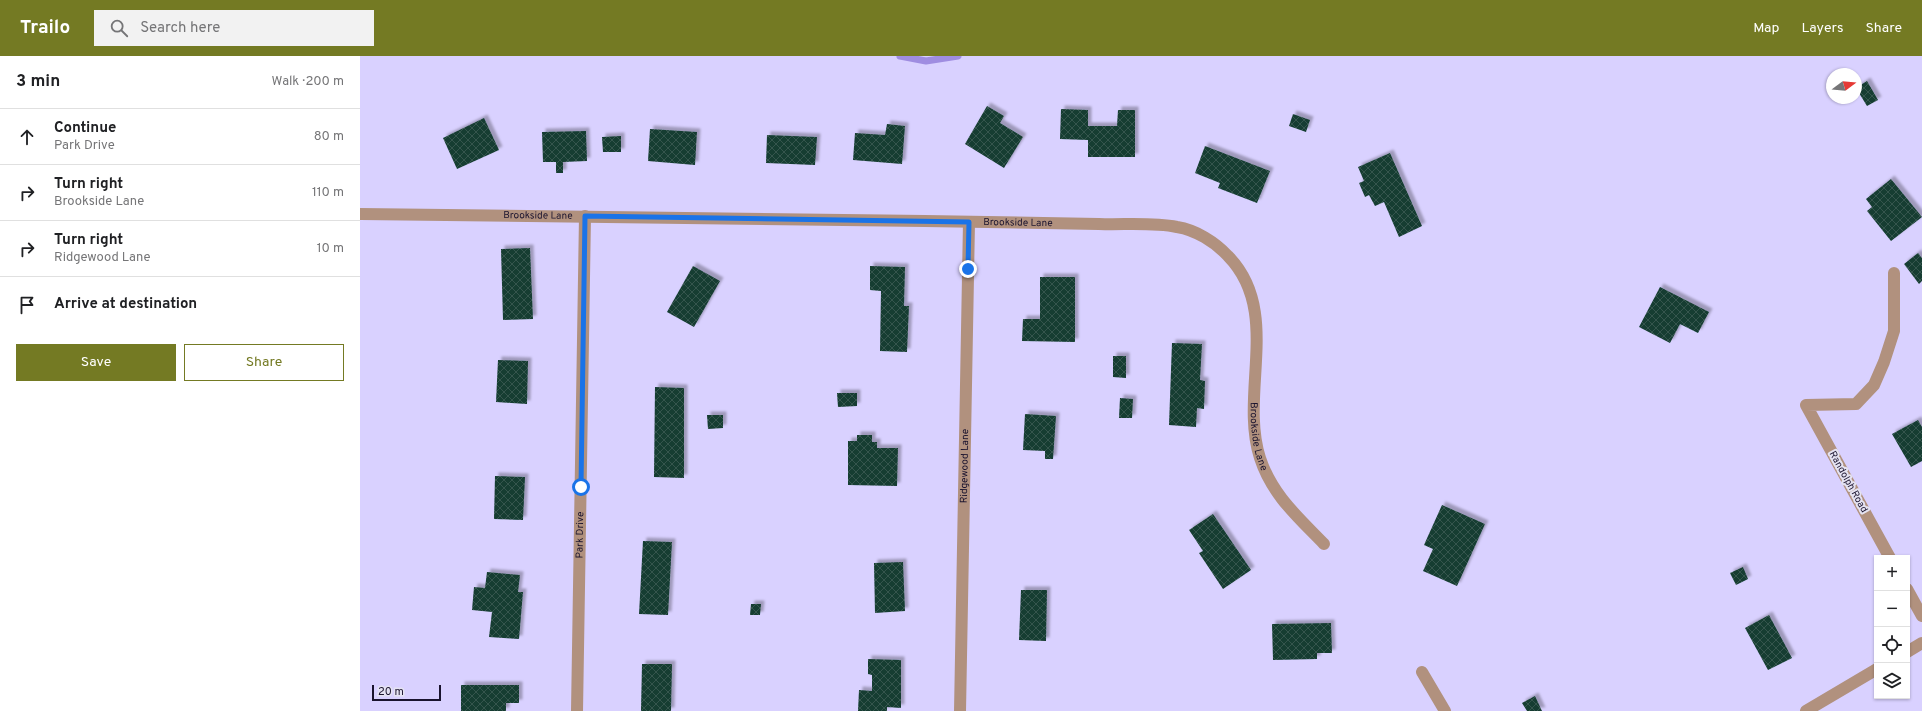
<!DOCTYPE html>
<html lang="en">
<head>
<meta charset="utf-8">
<style>
  :root { --surface:#fff; --page:#f2f2f2; --text:#202124; --muted:#757577; --line:#e0e0e0; --accent:#747a23 }
  body { margin:0; font-family:Overpass,sans-serif; background:var(--page); color:var(--text) }
  .controls { position:absolute; right:12px; bottom:12px; display:grid; overflow:hidden; border-radius:0px; box-shadow:0 1px 3px #0004 }
  .controls button { width:36px; height:36px; display:grid; place-items:center; padding:0; border:0; border-bottom:1px solid var(--line); background:var(--surface); color:var(--text); font:20px sans-serif }
  .compass { position:absolute; left:1466px; top:12px; width:36px; height:36px; border-radius:50%; background:var(--surface); box-shadow:0 1px 3px #0004; rotate:74deg }
  .scale { position:absolute; left:12px; bottom:10px; width:69px; box-sizing:border-box; padding-left:4px; border:2px solid #1a132e; border-top:0; font-size:11px; line-height:14px; white-space:nowrap; color:#1a132e; -webkit-text-stroke:3px #e5e3f2; paint-order:stroke }
  .stop { position:absolute; width:12px; height:12px; margin:-9px; border:3px solid #1a73e8; border-radius:50%; background:#fff }
  .stop.end { background:#1a73e8; border-color:#fff; box-shadow:0 1px 4px #0008 }
  .list { margin:0; padding:0; list-style:none }
  h2 { display:flex; justify-content:space-between; align-items:center; height:52px; margin:0; padding:0 16px; font-size:17px }
  h2 small { font-size:13px; font-weight:400; color:var(--muted) }
  .list li { display:grid; grid-template-columns:26px 1fr auto; gap:12px; align-items:center; box-sizing:border-box; height:56px; padding:0 16px; border-top:1px solid var(--line) }
  .list b { display:block; font-size:15px; white-space:nowrap }
  .list p { margin:0; font-size:13px; white-space:nowrap; color:var(--muted) }
  .list em { font-size:13px; font-style:normal; color:var(--muted) }
  .actions { display:flex; gap:8px; padding:12px 16px }
  .actions a { flex:1; padding:9px 0; border:1px solid var(--accent); border-radius:0px; text-align:center; font-size:14px; color:var(--accent) }
  .actions .main { background:var(--accent); color:#fff }
  .icon { flex:none; width:22px; height:22px; fill:none; stroke:currentColor; stroke-width:2; stroke-linecap:round; stroke-linejoin:round }
  .map { position:relative; flex:none; width:1562px; height:655px; overflow:hidden }
  header { display:flex; align-items:center; gap:24px; box-sizing:border-box; height:56px; padding:0 20px; background:var(--accent); color:#fff }
  header strong { font-size:19px }
  nav { display:flex; gap:22px; margin-inline-start:auto; font-size:14px }
  .search { width:280px; height:36px; background:var(--page); display:flex; align-items:center; gap:10px; box-sizing:border-box; padding:0 14px; border-radius:0px; color:var(--muted); font-size:15px }
  main { display:flex }
  aside { flex:1; background:var(--surface) }
  .map>svg:first-child { display:block }
  .lines { fill:none; stroke-linecap:round; stroke-linejoin:round }
  .stream { stroke:#9f8de1; stroke-width:7 }
  .building { fill:url(#building-cross-hatch); filter:url(#shadow) }
  .minor { stroke:#b1917e; stroke-width:12 }
  .route { stroke:#1a73e8; stroke-width:5 }
  .labels { text-anchor:middle; dominant-baseline:central; stroke-width:4; stroke-linejoin:round; paint-order:stroke }
  .street-label { font-size:10px; fill:#1a132e; stroke:#e5e3f2 }
</style>
</head>
<body>
<header>
<strong>Trailo</strong>
<div class="search"><svg class="icon" aria-label="search" viewBox="0 0 24 24"><circle cx="10" cy="10" r="6"/><path d="M15 15l6 6"/></svg>Search here</div>
<nav><a>Map</a><a>Layers</a><a>Share</a></nav>
</header>
<main>
<aside>
<h2>3 min<small>Walk · 200 m</small></h2>
<ul class="list">
<li><svg class="icon" aria-label="ahead" viewBox="0 0 24 24"><path d="M12 20V5M6 11l6-6 6 6"/></svg><div><b>Continue</b><p>Park Drive</p></div><em>80 m</em></li>
<li><svg class="icon" aria-label="right" viewBox="0 0 24 24"><path d="M7 20v-9h11M14 6l5 5-5 5"/></svg><div><b>Turn right</b><p>Brookside Lane</p></div><em>110 m</em></li>
<li><svg class="icon" aria-label="right" viewBox="0 0 24 24"><path d="M7 20v-9h11M14 6l5 5-5 5"/></svg><div><b>Turn right</b><p>Ridgewood Lane</p></div><em>10 m</em></li>
<li><svg class="icon" aria-label="arrive" viewBox="0 0 24 24"><path d="M6 21V4h12l-3 4 3 4H6"/></svg><div><b>Arrive at destination</b></div></li>
</ul>
<div class="actions"><a class="main">Save</a><a>Share</a></div>
</aside>
<div class="map">
<svg width="1562" height="655" viewBox="0 0 1562 655">
  <defs>
    <pattern id="building-cross-hatch" width="8" height="8" patternUnits="userSpaceOnUse"><rect width="8" height="8" fill="#143c31"/><path d="M0 0l8 8M0 8l8-8" fill="none" stroke="#35554e"/></pattern>
    <filter id="shadow"><feDropShadow dx="3.5" dy="-3.5" stdDeviation="1" flood-color="#0004"/></filter>
  </defs>
  <rect width="100%" height="100%" fill="#d9d1ff"/>
  <g class="lines">
    <!-- stream -->
    <path class="stream" d="M 540,0 L 566,5 L 598,0"/>
  </g>
  <!-- building -->
  <g class="building">
    <path d="M 1507,25 L 1518,44 L 1507,50 L 1496,32 Z"/>
    <path d="M 627,50 L 644,60 L 640,67 L 663,81 L 644,112 L 605,88 Z"/>
    <path d="M 701,53 L 728,54 L 728,70 L 757,70 L 758,54 L 775,54 L 775,101 L 728,101 L 728,84 L 700,83 Z"/>
    <path d="M 933,58 L 950,64 L 946,76 L 929,70 Z"/>
    <path d="M 124,62 L 139,94 L 97,113 L 83,82 Z"/>
    <path d="M 527,68 L 545,70 L 542,108 L 493,104 L 495,77 L 525,79 Z"/>
    <path d="M 290,73 L 337,76 L 335,109 L 288,105 Z"/>
    <path d="M 226,75 L 227,105 L 203,106 L 203,117 L 196,117 L 196,106 L 183,106 L 182,76 Z"/>
    <path d="M 407,79 L 457,81 L 455,109 L 406,107 Z"/>
    <path d="M 261,80 L 261,96 L 243,96 L 242,81 Z"/>
    <path d="M 845,90 L 910,115 L 897,147 L 858,132 L 860,127 L 835,117 Z"/>
    <path d="M 1030,97 L 1062,170 L 1039,181 L 1024,146 L 1015,150 L 1009,139 L 1005,141 L 999,127 L 1004,125 L 998,111 Z"/>
    <path d="M 1531,123 L 1562,161 L 1531,185 L 1507,155 L 1512,151 L 1506,143 Z"/>
    <path d="M 170,192 L 173,263 L 143,264 L 141,193 Z"/>
    <path d="M 1558,197 L 1562,202 L 1562,225 L 1559,228 L 1544,208 Z"/>
    <path d="M 333,210 L 360,225 L 334,271 L 307,256 Z"/>
    <path d="M 510,210 L 545,211 L 544,250 L 549,250 L 547,296 L 520,295 L 521,235 L 510,234 Z"/>
    <path d="M 680,221 L 715,221 L 715,286 L 662,285 L 663,263 L 680,263 Z"/>
    <path d="M 1300,231 L 1349,256 L 1338,277 L 1320,268 L 1310,287 L 1279,271 Z"/>
    <path d="M 812,287 L 842,288 L 840,324 L 845,325 L 844,353 L 837,352 L 836,371 L 809,369 Z"/>
    <path d="M 753,300 L 766,300 L 766,322 L 753,321 Z"/>
    <path d="M 138,304 L 168,305 L 167,348 L 136,346 Z"/>
    <path d="M 295,331 L 324,332 L 324,422 L 294,421 Z"/>
    <path d="M 477,337 L 497,337 L 497,350 L 478,351 Z"/>
    <path d="M 760,342 L 773,343 L 772,362 L 759,362 Z"/>
    <path d="M 665,358 L 696,360 L 693,403 L 685,403 L 685,395 L 663,394 Z"/>
    <path d="M 347,359 L 363,359 L 363,372 L 348,373 Z"/>
    <path d="M 1558,364 L 1562,371 L 1562,405 L 1551,411 L 1532,378 Z"/>
    <path d="M 497,379 L 512,379 L 512,386 L 517,386 L 517,392 L 538,392 L 537,430 L 488,429 L 488,385 L 497,385 Z"/>
    <path d="M 135,420 L 165,421 L 163,464 L 134,463 Z"/>
    <path d="M 1082,449 L 1125,468 L 1097,530 L 1063,515 L 1073,493 L 1064,489 Z"/>
    <path d="M 853,458 L 891,514 L 863,533 L 839,497 L 843,495 L 829,474 Z"/>
    <path d="M 283,485 L 312,486 L 308,559 L 279,558 Z"/>
    <path d="M 543,506 L 545,555 L 515,557 L 514,507 Z"/>
    <path d="M 1383,511 L 1388,523 L 1376,529 L 1370,517 Z"/>
    <path d="M 127,516 L 160,519 L 158,536 L 163,536 L 159,583 L 129,581 L 132,556 L 112,554 L 114,531 L 125,532 Z"/>
    <path d="M 661,534 L 687,534 L 686,585 L 659,584 Z"/>
    <path d="M 391,548 L 401,548 L 400,559 L 390,559 Z"/>
    <path d="M 1409,559 L 1432,602 L 1408,614 L 1385,572 Z"/>
    <path d="M 971,567 L 972,597 L 957,597 L 957,603 L 913,604 L 912,568 Z"/>
    <path d="M 508,603 L 541,604 L 541,652 L 527,651 L 527,655 L 498,655 L 499,634 L 512,635 L 512,619 L 508,618 Z"/>
    <path d="M 282,608 L 312,608 L 311,655 L 281,655 Z"/>
    <path d="M 101,629 L 159,629 L 159,647 L 146,647 L 146,655 L 101,655 Z"/>
    <path d="M 1175,640 L 1182,655 L 1167,655 L 1162,647 Z"/>
  </g>
  <g class="lines">
    <!-- minor -->
    <g class="minor">
      <path id="s1" d="M 0,158 C 188,159 376,162 565,165 C 623,166 681,167 739,168 C 764,169 792,166 817,171 C 836,174 855,186 868,200 C 922,255 879,337 900,402 C 912,439 938,461 964,488"/>
      <path d="M 1530,502 L 1446,349 L 1496,348 L 1514,329 L 1524,306 L 1534,275 L 1534,217"/>
      <path d="M 1547,533 L 1562,560"/>
      <path d="M 1547,596 L 1562,587"/>
      <path d="M 1062,616 L 1085,655"/>
      <path id="s2" d="M 217,655 L 225,160"/>
      <path id="s3" d="M 600,655 L 609,166"/>
      <path d="M 1446,655 L 1517,613"/>
    </g>
  </g>
  <g class="lines">
    <!-- route -->
    <path class="route" d="M 221,431 L 225,160 L 609,166 L 608,213"/>
  </g>
  <g class="labels">
    <!-- street labels -->
    <g class="street-label">
      <text stroke="none"><textPath href="#s1" startOffset="178">Brookside Lane</textPath></text>
      <text stroke="none"><textPath href="#s1" startOffset="658">Brookside Lane</textPath></text>
      <text stroke="none"><textPath href="#s1" startOffset="1065">Brookside Lane</textPath></text>
      <text stroke="none"><textPath href="#s3" startOffset="245">Ridgewood Lane</textPath></text>
      <text transform="translate(1488 426) rotate(61)">Randolph Road</text>
      <text stroke="none"><textPath href="#s2" startOffset="176">Park Drive</textPath></text>
    </g>
  </g>
</svg>
<div class="controls">
<button>+</button>
<button>−</button>
<button><svg class="icon" aria-label="locate" viewBox="0 0 24 24"><circle cx="12" cy="12" r="6"/><path d="M12 2v4M12 18v4M2 12h4M18 12h4"/></svg></button>
<button><svg class="icon" aria-label="layers" viewBox="0 0 24 24"><path d="M12 4l9 5-9 5-9-5zM3 14l9 5 9-5"/></svg></button>
</div>
<svg class="compass" viewBox="-18 -18 36 36"><path d="M0-13l5 13h-10z" fill="#e53935"/><path d="M0 13l5-13h-10z" fill="#757577"/></svg>
<div class="scale">20 m</div>
<div class="stop" style="left:221px;top:431px"></div>
<div class="stop end" style="left:608px;top:213px"></div>
</div>
</main>
</body>
</html>
